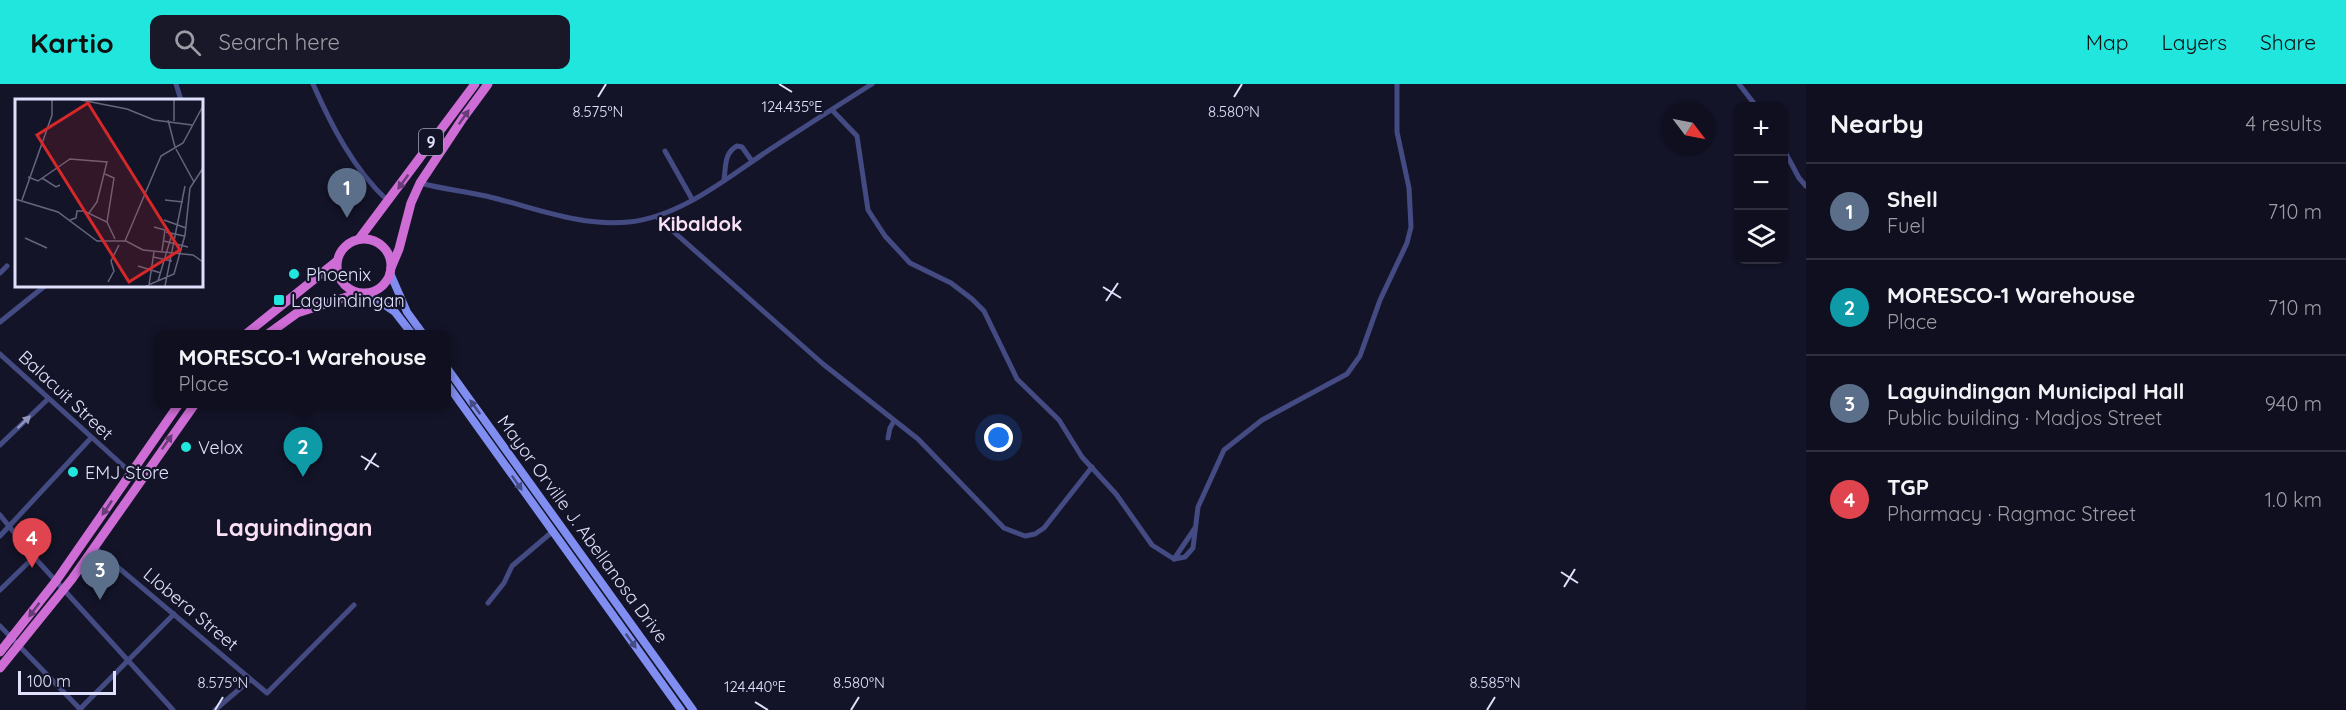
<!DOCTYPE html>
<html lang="en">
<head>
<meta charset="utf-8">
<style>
  :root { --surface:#0f0f1f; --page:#181828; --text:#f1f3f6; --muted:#9b9ca4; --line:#2f2f3d; --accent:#21e6dd }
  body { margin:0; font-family:Quicksand,sans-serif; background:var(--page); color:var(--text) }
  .controls { position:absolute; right:18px; top:18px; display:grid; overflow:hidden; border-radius:12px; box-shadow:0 2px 4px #0004 }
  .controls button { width:54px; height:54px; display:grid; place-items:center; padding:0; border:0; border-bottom:2px solid var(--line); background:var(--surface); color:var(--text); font:30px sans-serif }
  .compass { position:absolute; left:1662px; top:18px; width:54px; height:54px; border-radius:50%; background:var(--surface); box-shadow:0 2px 4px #0004; rotate:122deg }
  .scale { position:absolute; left:18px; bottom:15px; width:98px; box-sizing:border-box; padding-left:6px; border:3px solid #dfe0fb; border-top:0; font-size:16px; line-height:21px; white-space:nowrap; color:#dfe0fb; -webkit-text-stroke:4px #141429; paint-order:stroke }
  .you { position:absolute; left:999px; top:354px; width:21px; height:21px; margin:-15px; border:4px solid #fff; border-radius:50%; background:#1a73e8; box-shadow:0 0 0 9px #1a73e833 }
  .badge { display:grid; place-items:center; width:39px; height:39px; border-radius:50%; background:var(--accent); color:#fff; font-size:20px; font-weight:700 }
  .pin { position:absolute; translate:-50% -50px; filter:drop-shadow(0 2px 3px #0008) }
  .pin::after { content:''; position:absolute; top:32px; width:21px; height:18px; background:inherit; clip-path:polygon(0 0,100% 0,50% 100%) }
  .popup { position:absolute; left:154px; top:246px; width:297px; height:78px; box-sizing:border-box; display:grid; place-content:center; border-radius:12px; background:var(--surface); filter:drop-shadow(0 2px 4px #0005); font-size:20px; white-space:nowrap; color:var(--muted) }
  .popup b { font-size:22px; color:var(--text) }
  .popup::after { content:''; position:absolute; left:50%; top:100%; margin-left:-12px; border:12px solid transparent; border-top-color:var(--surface) }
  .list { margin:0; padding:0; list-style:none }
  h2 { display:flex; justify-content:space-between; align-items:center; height:78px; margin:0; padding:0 24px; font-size:26px }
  h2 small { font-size:20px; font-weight:400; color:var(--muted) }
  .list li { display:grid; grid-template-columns:39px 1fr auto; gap:18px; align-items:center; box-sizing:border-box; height:96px; padding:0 24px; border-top:2px solid var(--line) }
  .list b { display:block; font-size:22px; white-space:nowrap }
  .list p { margin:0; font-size:20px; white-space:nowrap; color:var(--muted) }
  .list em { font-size:20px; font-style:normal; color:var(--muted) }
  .icon { flex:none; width:33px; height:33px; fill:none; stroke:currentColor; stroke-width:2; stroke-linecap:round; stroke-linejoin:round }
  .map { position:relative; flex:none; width:1806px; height:626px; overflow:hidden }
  header { display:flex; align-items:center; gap:36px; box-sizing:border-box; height:84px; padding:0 30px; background:var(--accent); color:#111 }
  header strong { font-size:28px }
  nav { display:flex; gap:33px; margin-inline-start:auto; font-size:21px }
  .search { width:420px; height:54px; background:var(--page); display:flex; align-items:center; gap:15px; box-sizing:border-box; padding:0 21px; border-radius:12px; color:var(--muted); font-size:22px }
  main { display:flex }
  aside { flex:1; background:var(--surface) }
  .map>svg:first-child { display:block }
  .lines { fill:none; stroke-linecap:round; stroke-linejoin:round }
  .minor { stroke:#444b82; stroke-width:5 }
  .secondary { stroke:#818ef1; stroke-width:8 }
  .trunk { stroke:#ce6dd5; stroke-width:9 }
  .oneway { fill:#683c76 }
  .oneway2 { fill:#454b83 }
  .oneway3 { fill:#9296be }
  .ticks { fill:none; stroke:#dfe0fb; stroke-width:2 }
  .poi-dot { fill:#21e6dd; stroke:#141429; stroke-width:2 }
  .labels { text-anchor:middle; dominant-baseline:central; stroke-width:4.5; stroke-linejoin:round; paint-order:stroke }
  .shield { fill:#141429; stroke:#a2a3bc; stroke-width:1.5 }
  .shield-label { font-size:16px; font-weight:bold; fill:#dfe0fb }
  .poi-label { font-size:18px; fill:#dfe0fb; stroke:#141429; text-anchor:start }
  .street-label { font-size:18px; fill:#dfe0fb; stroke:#141429 }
  .neighbourhood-label { font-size:20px; font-weight:bold; fill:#fce1f6; stroke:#141429 }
  .district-label { font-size:24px; font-weight:bold; fill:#fce1f6; stroke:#141429 }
  .inset-road { fill:none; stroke:#65667d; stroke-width:1.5 }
  .view { fill:#d62828; fill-opacity:0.15; stroke:#d62828; stroke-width:3 }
  .inset-edge { fill:none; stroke:#dfe0fb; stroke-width:3 }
  .ticks-label { font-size:15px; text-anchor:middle; fill:#dfe0fb; stroke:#141429; stroke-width:4.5; stroke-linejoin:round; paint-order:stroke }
</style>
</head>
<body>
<header>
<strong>Kartio</strong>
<div class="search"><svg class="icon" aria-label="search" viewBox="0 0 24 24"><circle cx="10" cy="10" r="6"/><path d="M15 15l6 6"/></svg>Search here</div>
<nav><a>Map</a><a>Layers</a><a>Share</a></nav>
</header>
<main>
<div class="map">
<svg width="1806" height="626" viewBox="0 0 1806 626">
  <rect width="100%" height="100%" fill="#141429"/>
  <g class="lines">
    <!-- minor -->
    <g class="minor">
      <path d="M 176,0 L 181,16"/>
      <path d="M 313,0 C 331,41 354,86 388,117"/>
      <path d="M 1739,0 L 1756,22"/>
      <path d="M 832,26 L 857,52 L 868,126 L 885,152 L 910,179 L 951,199 L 972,215 L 984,227 L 1017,295 L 1059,336 L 1082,373 L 1116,410 L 1152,461 L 1174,475 L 1185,473 L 1193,464 L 1198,423 L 1224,366 L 1262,336 L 1347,290 L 1360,272 L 1380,216 L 1407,159 L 1411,143 L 1409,104 L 1397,48 L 1397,0"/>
      <path d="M 1784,66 L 1799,94 L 1806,102"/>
      <path d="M 665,67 L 692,115"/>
      <path d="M 724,96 C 726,82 724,69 737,62 L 742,63 L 752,77"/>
      <path d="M 420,99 C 442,105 464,107 486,112 C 533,123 580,143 629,138 C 680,133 727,94 769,66 C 803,44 837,22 872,0"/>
      <path d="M 657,133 L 823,280 L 918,355 L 1004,444 L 1025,452 L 1035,450 L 1044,444 L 1092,383"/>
      <path d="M 0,189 L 7,182"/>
      <path d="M 0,238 L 46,201"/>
      <path d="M 0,270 L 140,397"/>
      <path d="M 888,354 L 890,344 L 894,337"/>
      <path d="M 0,361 L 48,315"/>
      <path d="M 0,431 L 34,473 L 173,626"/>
      <path d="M 0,452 L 91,354"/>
      <path d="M 94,463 L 267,609 L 354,521"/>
      <path d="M 1174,475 L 1195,444"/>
      <path d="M 0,506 L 34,473"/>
      <path d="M 488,519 L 504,499 L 512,482 L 552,448"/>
      <path d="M 0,542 L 81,626"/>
      <path d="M 79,626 L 174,530"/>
      <path d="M 215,626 L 250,596"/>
    </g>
    <!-- secondary -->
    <g class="secondary">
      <path d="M 390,189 L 407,228 L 423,250"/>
      <path d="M 367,209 L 395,228 L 412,250"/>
      <path d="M 447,284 L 693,626"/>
      <path d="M 447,300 L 681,626"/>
    </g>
    <!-- trunk -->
    <g class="trunk">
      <path d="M 359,155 L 475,0"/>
      <circle cx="364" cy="182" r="27"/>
      <path d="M 391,184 L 399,165 L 411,119 L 420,99 L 463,34 L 488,0"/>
      <path d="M 246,250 L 337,177"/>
      <path d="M 268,250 L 297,229 L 359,209"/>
      <path d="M 0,568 L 56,497 L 179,320"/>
      <path d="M 0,584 L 72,495 L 195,320"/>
    </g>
  </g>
  <!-- one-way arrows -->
  <defs><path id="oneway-solid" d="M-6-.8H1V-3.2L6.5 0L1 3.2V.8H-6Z" transform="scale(1.5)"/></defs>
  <g class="oneway">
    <use href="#oneway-solid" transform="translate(464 33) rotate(-55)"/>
    <use href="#oneway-solid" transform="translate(403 98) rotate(126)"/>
    <use href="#oneway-solid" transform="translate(167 358) rotate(-55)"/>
    <use href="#oneway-solid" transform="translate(107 424) rotate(124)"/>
    <use href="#oneway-solid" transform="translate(34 526) rotate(127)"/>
  </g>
  <g class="oneway2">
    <use href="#oneway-solid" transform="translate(475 323) rotate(-126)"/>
    <use href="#oneway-solid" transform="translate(517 399) rotate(55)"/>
    <use href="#oneway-solid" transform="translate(631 557) rotate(54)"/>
  </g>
  <use class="oneway3" href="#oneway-solid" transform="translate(24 338) rotate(-44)"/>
  <!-- ticks -->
  <path class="ticks" d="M 779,0 L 792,8M 598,13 L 606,0M 1234,13 L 1242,0M 1103,203 L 1121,214M 1106,217 L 1118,199M 361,372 L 379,383M 365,386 L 376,369M 1561,488 L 1578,499M 1564,503 L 1575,485M 755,618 L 768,626M 215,626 L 223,613M 851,626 L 859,613M 1487,626 L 1495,613"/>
  <!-- markers -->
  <g class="poi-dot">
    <circle cx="294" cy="190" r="6"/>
    <rect x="273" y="210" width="12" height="12" rx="3"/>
    <circle cx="186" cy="363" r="6"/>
    <circle cx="73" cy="388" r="6"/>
  </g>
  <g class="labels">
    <!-- shield labels -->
    <rect class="shield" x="419" y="45" width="24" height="26" rx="4.5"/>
    <g class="shield-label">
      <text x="431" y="58">9</text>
    </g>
    <!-- poi labels -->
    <g class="poi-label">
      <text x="306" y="190">Phoenix</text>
      <text x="291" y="216">Laguindingan</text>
      <text x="198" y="363">Velox</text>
      <text x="85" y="388">EMJ Store</text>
    </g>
    <!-- street labels -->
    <g class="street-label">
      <text transform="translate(66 311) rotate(43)">Balacuit Street</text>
      <text transform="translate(583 445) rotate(54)">Mayor Orville J. Abellanosa Drive</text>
      <text transform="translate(191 525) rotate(40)">Llobera Street</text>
    </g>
    <!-- neighbourhood labels -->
    <g class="neighbourhood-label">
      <text x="700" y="139">Kibaldok</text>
    </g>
    <!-- district labels -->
    <g class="district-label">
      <text x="294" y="443">Laguindingan</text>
    </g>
  </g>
  <!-- overview -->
  <g transform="translate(15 15)">
    <rect width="188" height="188" fill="#141429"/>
    <path class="inset-road" d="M 66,1 L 112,10 L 139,21 L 177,26M 153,21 L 160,48M 159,22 L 159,1M 161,50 L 179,83M 90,75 L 99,79 L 92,123M 13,78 L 23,82 L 55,60 L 92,63 L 82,103 L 74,114M 27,79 L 41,88 L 45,86M 0,100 L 43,113 L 82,142 L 111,142 L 128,151 L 178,156 L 188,163M 7,101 L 37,16 L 37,1M 150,101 L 168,103M 55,121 L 61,119 L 62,112 L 69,112 L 92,123 L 100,140M 149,121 L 171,129M 139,128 L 150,131 L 147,152M 151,133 L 169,137M 0,139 L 0,160M 10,139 L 32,149M 110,142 L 146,57 L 168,44 L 188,7M 149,142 L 173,148M 138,158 L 157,162M 123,167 L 146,174M 143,182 L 157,135M 93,183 L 99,172 L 96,162 L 104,146M 134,186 L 139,153M 131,187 L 159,175 L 170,136 L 175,89 L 188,69M 150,187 L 170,87"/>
    <path class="view" d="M 73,4 L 165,151 L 114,183 L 22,36 Z"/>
    <rect width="188" height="188" class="inset-edge"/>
  </g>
  <g class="ticks-label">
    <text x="792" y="28">124.435°E</text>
    <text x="598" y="33">8.575°N</text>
    <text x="1234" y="33">8.580°N</text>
    <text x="223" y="604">8.575°N</text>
    <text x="859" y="604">8.580°N</text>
    <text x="1495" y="604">8.585°N</text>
    <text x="755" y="608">124.440°E</text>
  </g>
</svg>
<div class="controls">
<button>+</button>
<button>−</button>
<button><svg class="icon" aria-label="layers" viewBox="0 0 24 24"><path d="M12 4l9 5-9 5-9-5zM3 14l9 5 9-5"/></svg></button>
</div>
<svg class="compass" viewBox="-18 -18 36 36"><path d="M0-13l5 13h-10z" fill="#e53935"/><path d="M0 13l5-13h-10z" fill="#9b9ca4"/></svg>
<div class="scale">100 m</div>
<div class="you"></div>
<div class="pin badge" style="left:347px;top:134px;background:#5c6f8a">1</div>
<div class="pin badge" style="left:303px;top:393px;background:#0f9aa8">2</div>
<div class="popup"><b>MORESCO-1 Warehouse</b>Place</div>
<div class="pin badge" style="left:100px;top:516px;background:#5c6f8a">3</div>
<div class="pin badge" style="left:32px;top:484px;background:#e0444e">4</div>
</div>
<aside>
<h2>Nearby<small>4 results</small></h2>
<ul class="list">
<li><span class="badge" style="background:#5c6f8a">1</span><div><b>Shell</b><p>Fuel</p></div><em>710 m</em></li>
<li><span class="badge" style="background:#0f9aa8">2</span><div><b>MORESCO-1 Warehouse</b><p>Place</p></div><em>710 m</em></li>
<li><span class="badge" style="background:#5c6f8a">3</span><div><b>Laguindingan Municipal Hall</b><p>Public building · Madjos Street</p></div><em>940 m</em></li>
<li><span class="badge" style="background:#e0444e">4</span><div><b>TGP</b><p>Pharmacy · Ragmac Street</p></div><em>1.0 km</em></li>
</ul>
</aside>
</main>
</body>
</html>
